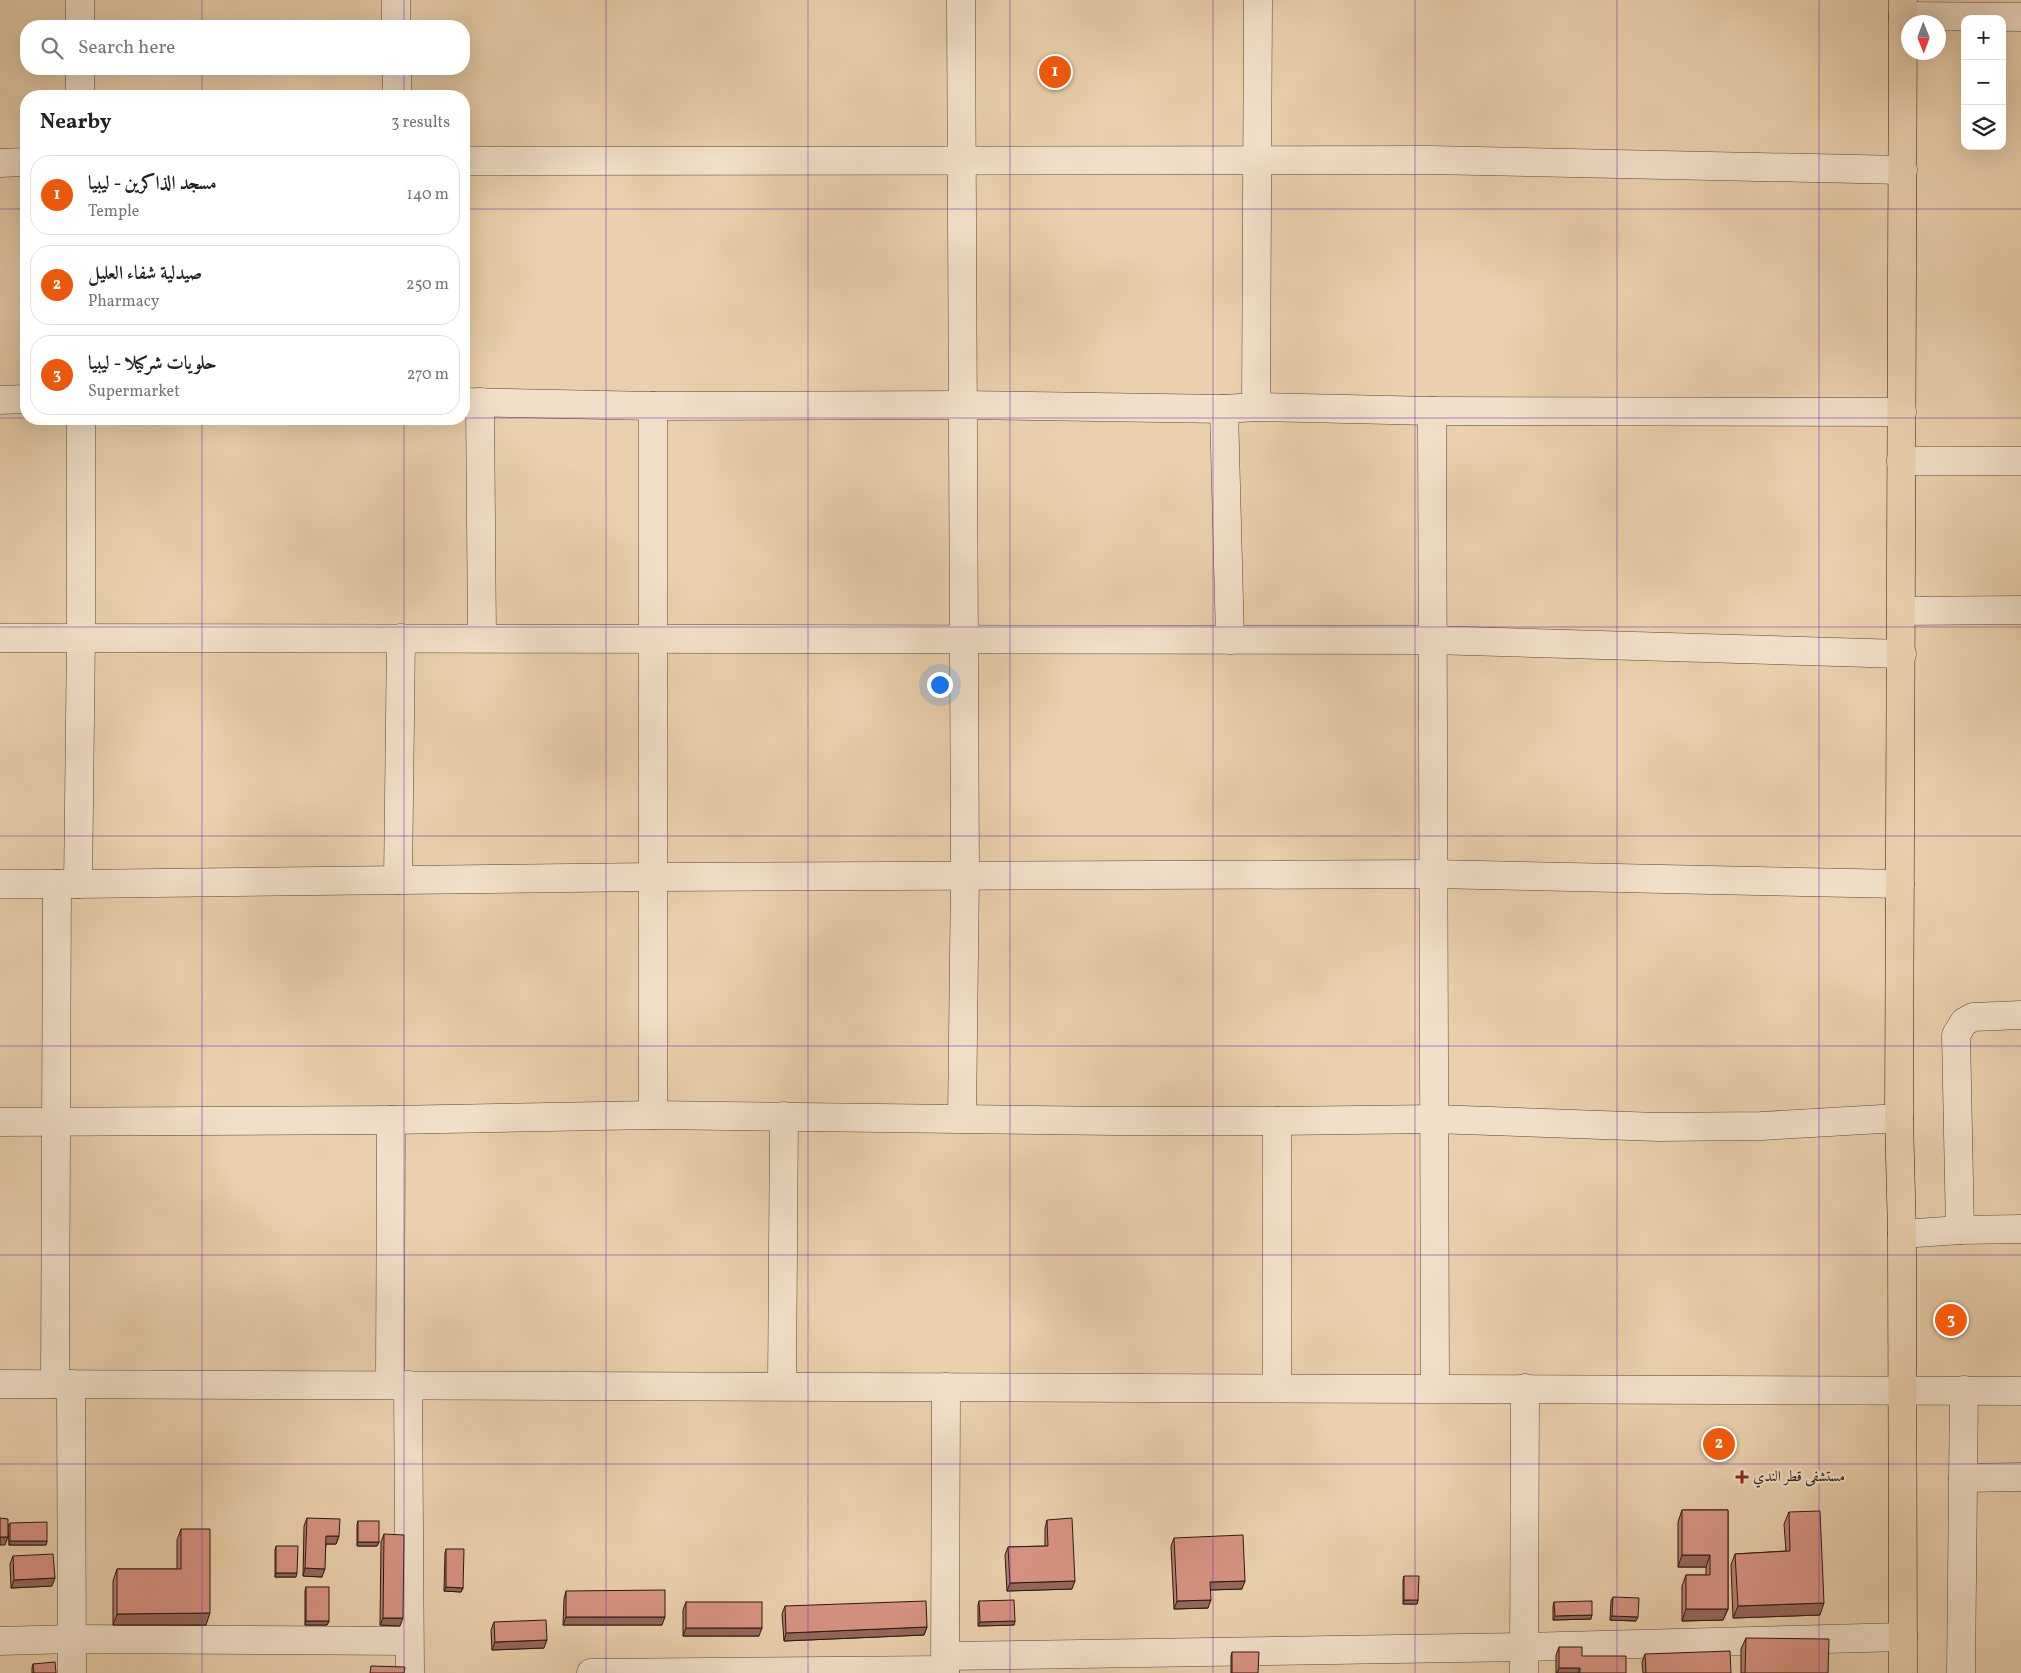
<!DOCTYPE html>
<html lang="en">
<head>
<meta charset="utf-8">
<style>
  :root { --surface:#fff; --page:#f2f2f2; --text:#222; --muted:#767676; --line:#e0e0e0; --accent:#ea580c }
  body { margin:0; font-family:Vollkorn,Amiri,serif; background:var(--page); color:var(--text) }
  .controls { position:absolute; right:15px; top:15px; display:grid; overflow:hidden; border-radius:10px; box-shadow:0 5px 20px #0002 }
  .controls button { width:45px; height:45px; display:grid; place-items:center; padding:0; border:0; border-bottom:1px solid var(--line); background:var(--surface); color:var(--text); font:25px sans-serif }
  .compass { position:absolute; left:1901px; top:15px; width:45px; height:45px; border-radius:50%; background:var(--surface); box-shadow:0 5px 20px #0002; rotate:179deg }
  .you { position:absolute; left:939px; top:684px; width:18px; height:18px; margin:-12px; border:4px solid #fff; border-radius:50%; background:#1a73e8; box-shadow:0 0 0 8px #1a73e833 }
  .badge { display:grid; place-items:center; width:32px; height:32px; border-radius:50%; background:var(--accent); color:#fff; font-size:16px; font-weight:700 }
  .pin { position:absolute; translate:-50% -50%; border:2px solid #fff; box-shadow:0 1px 5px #0006 }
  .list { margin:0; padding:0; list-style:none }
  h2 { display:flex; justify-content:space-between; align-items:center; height:65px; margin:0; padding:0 20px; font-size:21px }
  h2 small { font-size:16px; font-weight:400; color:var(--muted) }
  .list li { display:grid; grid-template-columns:32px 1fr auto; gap:15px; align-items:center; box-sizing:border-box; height:80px; margin:0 10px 10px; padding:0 10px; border:1px solid var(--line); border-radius:20px }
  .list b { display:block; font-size:19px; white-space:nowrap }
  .list p { margin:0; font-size:16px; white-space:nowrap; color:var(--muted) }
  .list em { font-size:16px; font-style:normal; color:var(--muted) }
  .icon { flex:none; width:28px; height:28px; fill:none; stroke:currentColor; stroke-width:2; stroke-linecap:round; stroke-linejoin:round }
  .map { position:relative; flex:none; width:2021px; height:1673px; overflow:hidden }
  .search { position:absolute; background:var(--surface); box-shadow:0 5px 20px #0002; left:20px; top:20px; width:450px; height:55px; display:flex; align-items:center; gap:12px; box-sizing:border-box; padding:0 18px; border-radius:20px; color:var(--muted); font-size:19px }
  .panel { position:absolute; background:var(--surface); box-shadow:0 5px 20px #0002; left:20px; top:90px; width:450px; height:335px; border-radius:20px }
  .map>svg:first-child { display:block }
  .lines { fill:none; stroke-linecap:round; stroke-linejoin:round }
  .minor-casing { stroke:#584837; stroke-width:29 }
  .highway-casing { stroke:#281b10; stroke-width:29 }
  .minor { stroke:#f1e0c9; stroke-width:28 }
  .highway { stroke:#ead0ac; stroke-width:28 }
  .wall { fill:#b97e70; stroke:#281b10 }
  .shaded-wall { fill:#96675b; stroke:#281b10 }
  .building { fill:#d79382; stroke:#281b10 }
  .grid { fill:none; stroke:#7b2cbf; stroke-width:1; stroke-opacity:0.55 }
  .poi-dot { fill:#8f2418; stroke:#f1e0c9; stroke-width:2 }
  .labels { text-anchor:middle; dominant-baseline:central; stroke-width:4.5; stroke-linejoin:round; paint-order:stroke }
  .poi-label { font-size:15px; fill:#281b10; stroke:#f1e0c9; text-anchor:start }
</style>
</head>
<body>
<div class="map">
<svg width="2021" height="1673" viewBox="0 0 2021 1673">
  <rect width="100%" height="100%" fill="#ead0ac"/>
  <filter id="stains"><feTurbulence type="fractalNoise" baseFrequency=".004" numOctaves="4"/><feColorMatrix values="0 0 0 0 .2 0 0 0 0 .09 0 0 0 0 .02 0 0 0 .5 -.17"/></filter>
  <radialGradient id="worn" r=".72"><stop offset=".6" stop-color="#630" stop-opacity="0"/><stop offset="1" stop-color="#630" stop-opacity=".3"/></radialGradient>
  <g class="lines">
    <!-- minor casing -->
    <g class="minor-casing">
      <g id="minor">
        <path d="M 396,0 L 396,26"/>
        <path d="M 961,0 L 965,875 L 962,1118"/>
        <path d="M 1903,16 L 2021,17"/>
        <path d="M 80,26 L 80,0"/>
        <path d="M 397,69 L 397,96"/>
        <path d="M 80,96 L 80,69"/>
        <path d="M 464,161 L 1430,160 L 1903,170"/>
        <path d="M 0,163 L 26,162"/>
        <path d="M 0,400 L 26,399"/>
        <path d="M 464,402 L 653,406 L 962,405 L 1224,409 L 1256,407 L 1432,411 L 1902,412"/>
        <path d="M 480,402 L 482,638"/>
        <path d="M 1256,407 L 1258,0"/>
        <path d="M 1224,409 L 1230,640"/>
        <path d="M 1432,411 L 1435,1388"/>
        <path d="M 1901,461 L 2021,461"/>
        <path d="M 1902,611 L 2021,610"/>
        <path d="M 0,638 L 1432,640 L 1902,654"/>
        <path d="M 398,880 L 401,638"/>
        <path d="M 0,884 L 78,884 L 652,877 L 1433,874 L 1900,884"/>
        <path d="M 78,884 L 81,637 L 81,419"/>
        <path d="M 653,1115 L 653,406"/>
        <path d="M 0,1122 L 391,1120 L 653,1115 L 1113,1121 L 1277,1121 L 1434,1119 L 1658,1127 L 1761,1126 L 1899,1118"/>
        <path d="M 1960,1230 L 1956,1035 L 1964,1022 L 1973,1017 L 2021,1015"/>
        <path d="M 1902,1234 L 1960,1230 L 2021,1229"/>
        <path d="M 0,1384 L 2021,1391"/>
        <path d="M 55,1384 L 57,884"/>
        <path d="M 71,1384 L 72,1673"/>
        <path d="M 390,1384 L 391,1120"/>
        <path d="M 408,1385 L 410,1673"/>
        <path d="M 782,1386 L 784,1116"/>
        <path d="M 1277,1387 L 1277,1121"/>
        <path d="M 1963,1478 L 2021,1477"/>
        <path d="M 0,1641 L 72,1639 L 409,1641"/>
        <path d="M 946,1656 L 1524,1647 L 1903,1637"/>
        <path d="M 945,1672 L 946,1387"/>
        <path d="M 591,1673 L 945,1670"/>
        <path d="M 1524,1673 L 1525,1388"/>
        <path d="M 1961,1673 L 1964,1390"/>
      </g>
    </g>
    <!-- highway casing -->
    <g class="highway-casing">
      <path id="highway" d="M 1903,1673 L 1902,1234 L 1899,1118 L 1903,0"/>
    </g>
    <!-- minor -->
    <use href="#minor" class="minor"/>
    <!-- highway -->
    <use href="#highway" class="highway"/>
  </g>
  <!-- wall -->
  <g class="wall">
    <path d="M 1682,1510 L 1728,1510 L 1728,1609 L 1723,1620 L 1682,1621 L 1682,1586 L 1686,1575 L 1706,1575 L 1706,1567 L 1678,1567 L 1678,1522 Z"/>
    <path d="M 1789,1512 L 1820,1615 L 1733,1618 L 1731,1565 L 1735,1554 L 1786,1551 L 1784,1524 Z"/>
    <path d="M 307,1518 L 339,1536 L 336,1544 L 326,1544 L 322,1577 L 303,1576 L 304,1526 Z"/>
    <path d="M 1047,1520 L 1072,1589 L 1007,1591 L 1005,1555 L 1008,1547 L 1045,1546 L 1045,1528 Z"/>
    <path d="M 358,1521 L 379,1542 L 377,1546 L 357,1546 L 357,1525 Z"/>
    <path d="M 10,1523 L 47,1541 L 46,1545 L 9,1545 L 8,1527 Z"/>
    <path d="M 181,1529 L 206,1625 L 113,1625 L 113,1581 L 117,1569 L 177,1569 L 177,1540 Z"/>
    <path d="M 384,1534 L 400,1626 L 380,1625 L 381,1542 Z"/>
    <path d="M 1174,1538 L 1242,1589 L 1210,1590 L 1208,1608 L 1174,1609 L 1171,1546 Z"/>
    <path d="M 276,1546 L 296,1577 L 275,1577 L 275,1550 Z"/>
    <path d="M 446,1549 L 463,1588 L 461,1592 L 444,1591 L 445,1553 Z"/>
    <path d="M 13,1556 L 52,1586 L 11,1588 L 10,1564 Z"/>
    <path d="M 1404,1576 L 1418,1600 L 1417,1604 L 1403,1604 L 1403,1580 Z"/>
    <path d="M 306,1587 L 329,1621 L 327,1625 L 305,1625 L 305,1591 Z"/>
    <path d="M 566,1591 L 662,1625 L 563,1625 L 564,1599 Z"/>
    <path d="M 1613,1597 L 1636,1621 L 1610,1620 L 1611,1601 Z"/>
    <path d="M 979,1601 L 1015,1621 L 1014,1625 L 978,1626 L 978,1605 Z"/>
    <path d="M 686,1602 L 759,1636 L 683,1636 L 683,1610 Z"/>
    <path d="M 1554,1602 L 1591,1619 L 1553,1620 L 1553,1606 Z"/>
    <path d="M 785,1606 L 927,1627 L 924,1635 L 784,1641 L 782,1614 Z"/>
    <path d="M 494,1622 L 544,1648 L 492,1650 L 491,1630 Z"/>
    <path d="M 1746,1638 L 1828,1673 L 1741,1673 L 1741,1649 Z"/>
    <path d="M 1559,1647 L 1582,1656 L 1626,1673 L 1556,1673 L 1556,1655 Z"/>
    <path d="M 1232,1652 L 1258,1673 L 1231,1673 L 1231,1656 Z"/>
    <path d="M 1645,1654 L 1731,1673 L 1643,1673 L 1642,1662 Z"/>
    <path d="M 33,1664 L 56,1673 L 32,1673 L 32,1668 Z"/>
  </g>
  <!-- shaded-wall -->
  <g class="shaded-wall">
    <path d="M 326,1536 L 339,1536 L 336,1544 L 323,1544 Z"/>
    <path d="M 0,1537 L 8,1537 L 5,1545 L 0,1545 Z"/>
    <path d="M 10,1541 L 47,1541 L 46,1545 L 9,1545 Z"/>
    <path d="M 358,1542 L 379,1542 L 377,1546 L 357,1546 Z"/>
    <path d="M 1682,1555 L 1710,1555 L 1706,1567 L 1678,1567 Z"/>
    <path d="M 305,1568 L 325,1569 L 322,1577 L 303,1576 Z"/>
    <path d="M 276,1573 L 297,1573 L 296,1577 L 275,1577 Z"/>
    <path d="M 55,1578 L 52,1586 L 11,1588 L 14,1580 Z"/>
    <path d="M 1075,1581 L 1072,1589 L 1007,1591 L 1010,1583 Z"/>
    <path d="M 1245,1581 L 1242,1589 L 1207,1590 L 1210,1582 Z"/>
    <path d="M 446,1587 L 463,1588 L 461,1592 L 444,1591 Z"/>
    <path d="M 1211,1600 L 1208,1608 L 1174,1609 L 1177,1601 Z"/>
    <path d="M 1404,1600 L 1418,1600 L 1417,1604 L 1403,1604 Z"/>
    <path d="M 1824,1603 L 1820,1615 L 1733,1618 L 1738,1606 Z"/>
    <path d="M 1686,1609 L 1728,1609 L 1723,1620 L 1682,1621 Z"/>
    <path d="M 210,1613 L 206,1625 L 113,1625 L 117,1614 Z"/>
    <path d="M 1592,1615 L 1591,1619 L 1553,1620 L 1555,1616 Z"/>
    <path d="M 1612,1616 L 1638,1617 L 1636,1621 L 1610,1620 Z"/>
    <path d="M 566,1617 L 665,1617 L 662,1625 L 563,1625 Z"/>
    <path d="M 383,1618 L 403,1618 L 400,1626 L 380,1625 Z"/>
    <path d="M 306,1621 L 329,1621 L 327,1625 L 305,1625 Z"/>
    <path d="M 1015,1621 L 1014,1625 L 978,1626 L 980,1622 Z"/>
    <path d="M 927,1627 L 924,1635 L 784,1641 L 786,1633 Z"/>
    <path d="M 686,1628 L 762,1628 L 759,1636 L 683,1636 Z"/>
    <path d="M 547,1640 L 544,1648 L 492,1650 L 495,1642 Z"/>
    <path d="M 1559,1668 L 1580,1668 L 1578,1673 L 1557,1673 Z"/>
  </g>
  <!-- building -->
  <g class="building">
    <path d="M 1682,1510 L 1728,1510 L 1728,1609 L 1686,1609 L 1686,1575 L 1710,1575 L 1710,1555 L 1682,1555 Z"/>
    <path d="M 1820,1511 L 1824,1603 L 1738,1606 L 1735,1554 L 1790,1551 L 1789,1512 Z"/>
    <path d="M 0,1518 L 8,1519 L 8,1537 L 0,1537 Z"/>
    <path d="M 307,1518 L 340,1519 L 339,1536 L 326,1536 L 325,1569 L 305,1568 Z"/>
    <path d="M 1072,1518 L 1075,1581 L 1010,1583 L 1008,1547 L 1048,1546 L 1047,1520 Z"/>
    <rect x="358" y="1521" width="21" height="21"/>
    <path d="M 47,1522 L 47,1541 L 10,1541 L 10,1523 Z"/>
    <path d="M 181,1529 L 210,1529 L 210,1613 L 117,1614 L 117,1569 L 181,1569 Z"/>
    <path d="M 384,1534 L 404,1535 L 403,1618 L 383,1618 Z"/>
    <path d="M 1243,1535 L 1245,1581 L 1210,1582 L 1211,1600 L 1177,1601 L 1174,1538 Z"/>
    <path d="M 276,1546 L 298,1546 L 297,1573 L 276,1573 Z"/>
    <path d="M 446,1549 L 464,1549 L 463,1588 L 446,1587 Z"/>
    <path d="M 53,1554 L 55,1578 L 14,1580 L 13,1556 Z"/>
    <path d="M 1404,1576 L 1419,1576 L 1418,1600 L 1404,1600 Z"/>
    <rect x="306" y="1587" width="23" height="34"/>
    <path d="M 665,1590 L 665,1617 L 566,1617 L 566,1591 Z"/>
    <path d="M 1613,1597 L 1639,1598 L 1638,1617 L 1612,1616 Z"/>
    <path d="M 1014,1600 L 1015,1621 L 980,1622 L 979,1601 Z"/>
    <path d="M 926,1601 L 927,1627 L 786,1633 L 785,1606 Z"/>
    <path d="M 1592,1601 L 1592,1615 L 1555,1616 L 1554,1602 Z"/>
    <rect x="686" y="1602" width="76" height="26"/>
    <path d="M 546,1620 L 547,1640 L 495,1642 L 494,1622 Z"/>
    <path d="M 1746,1638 L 1829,1639 L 1828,1673 L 1745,1673 Z"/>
    <path d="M 1559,1647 L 1582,1647 L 1582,1656 L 1626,1656 L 1626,1673 L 1580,1673 L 1580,1668 L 1559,1668 Z"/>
    <path d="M 1730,1651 L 1731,1673 L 1646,1673 L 1645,1654 Z"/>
    <path d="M 1232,1652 L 1259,1652 L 1258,1673 L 1232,1673 Z"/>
    <path d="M 55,1662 L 56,1673 L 34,1673 L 33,1664 Z"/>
    <path d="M 371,1666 L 405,1667 L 404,1673 L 370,1673 Z"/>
  </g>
  <!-- grid -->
  <path class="grid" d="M 202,0 L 202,26M 404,0 L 404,26M 606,0 L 606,1673M 808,0 L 808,1673M 1010,0 L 1010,1673M 1213,0 L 1213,1673M 1415,0 L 1415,1673M 1617,0 L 1617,1673M 1819,0 L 1819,1673M 202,69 L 202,96M 404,69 L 404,96M 0,209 L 26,209M 464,209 L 2021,209M 0,418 L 26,418M 464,418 L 2021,418M 202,419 L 202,1673M 404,419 L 404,1673M 0,627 L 2021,627M 0,836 L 2021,836M 0,1046 L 2021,1046M 0,1255 L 2021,1255M 0,1464 L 2021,1464"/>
  <!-- markers -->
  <path class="poi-dot" d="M1739.5 1469.5h5v5h5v5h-5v5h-5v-5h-5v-5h5z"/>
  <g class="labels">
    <!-- poi labels -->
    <g class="poi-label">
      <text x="1753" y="1477">مستشفى قطر الندي</text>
    </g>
  </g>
  <rect width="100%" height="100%" filter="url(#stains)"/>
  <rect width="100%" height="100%" fill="url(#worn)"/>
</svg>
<div class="controls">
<button>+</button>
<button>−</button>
<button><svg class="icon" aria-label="layers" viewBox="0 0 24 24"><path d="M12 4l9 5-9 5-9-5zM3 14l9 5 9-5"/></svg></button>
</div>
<svg class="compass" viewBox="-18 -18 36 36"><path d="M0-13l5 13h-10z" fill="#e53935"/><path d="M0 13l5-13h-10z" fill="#767676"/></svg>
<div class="you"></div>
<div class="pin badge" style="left:1055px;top:72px">1</div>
<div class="pin badge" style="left:1719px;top:1444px">2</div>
<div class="pin badge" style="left:1951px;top:1320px">3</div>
<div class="search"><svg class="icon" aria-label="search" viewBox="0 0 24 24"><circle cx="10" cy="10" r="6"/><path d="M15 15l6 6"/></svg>Search here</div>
<section class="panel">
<h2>Nearby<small>3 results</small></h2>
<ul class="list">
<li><span class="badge">1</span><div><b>مسجد الذاكرين - ليبيا</b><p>Temple</p></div><em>140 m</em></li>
<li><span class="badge">2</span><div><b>صيدلية شفاء العليل</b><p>Pharmacy</p></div><em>250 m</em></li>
<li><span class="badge">3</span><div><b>حلويات شركيلا - ليبيا</b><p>Supermarket</p></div><em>270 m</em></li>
</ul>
</section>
</div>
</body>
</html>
